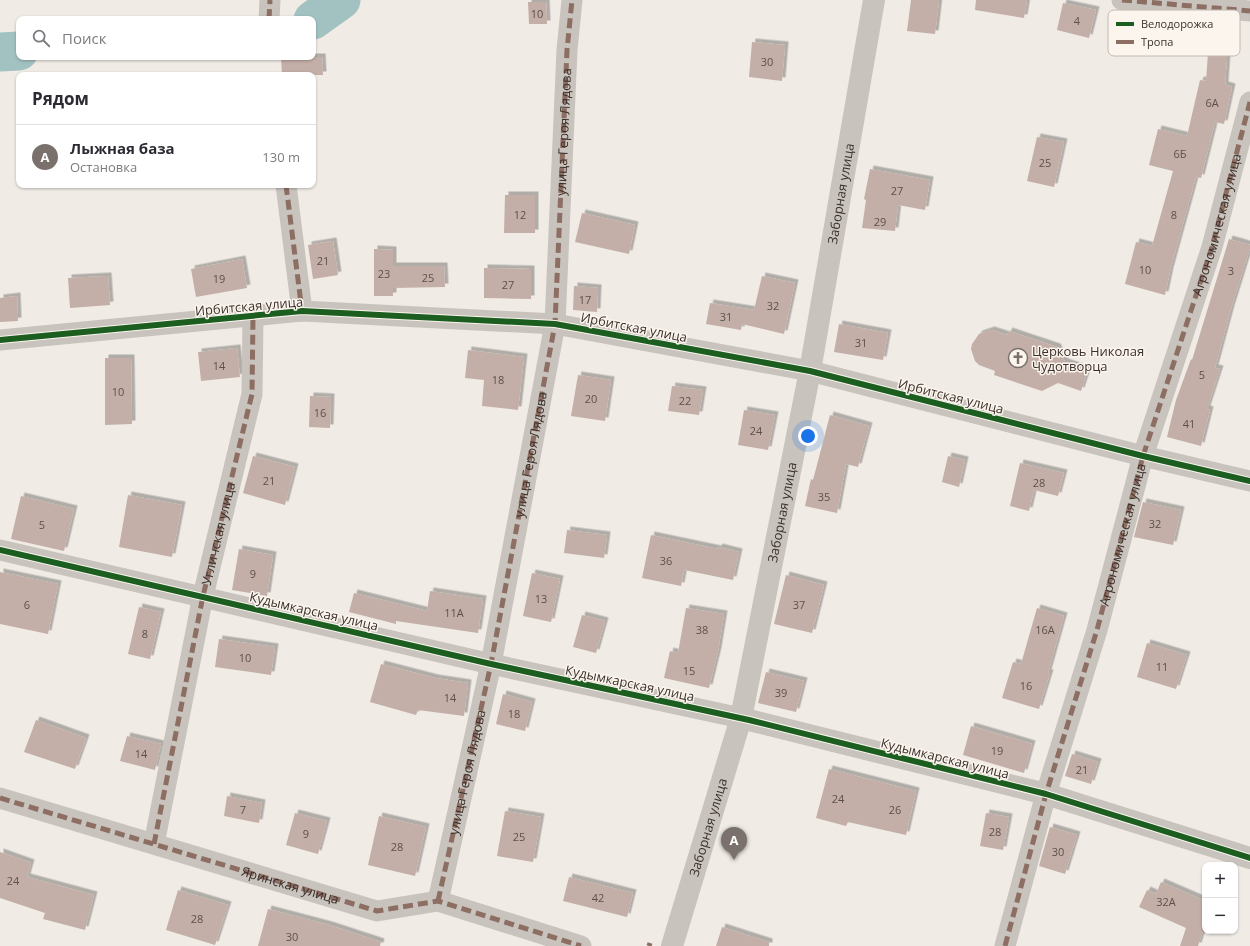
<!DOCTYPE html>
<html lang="ru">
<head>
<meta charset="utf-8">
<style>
  :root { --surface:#fff; --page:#f2f2f3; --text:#2b2b33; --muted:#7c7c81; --line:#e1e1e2; --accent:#7a716c }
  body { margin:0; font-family:"Open Sans",sans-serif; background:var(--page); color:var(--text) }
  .controls { position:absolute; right:12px; bottom:12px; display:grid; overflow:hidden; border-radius:8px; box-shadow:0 1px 3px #0004 }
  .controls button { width:36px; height:36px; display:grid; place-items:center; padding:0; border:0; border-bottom:1px solid var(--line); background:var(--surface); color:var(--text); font:20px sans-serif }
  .you { position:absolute; left:808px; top:436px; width:14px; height:14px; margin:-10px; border:3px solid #fff; border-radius:50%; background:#1a73e8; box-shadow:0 0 0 6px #1a73e833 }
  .badge { display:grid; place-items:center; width:26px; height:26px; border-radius:50%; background:var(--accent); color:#fff; font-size:13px; font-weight:700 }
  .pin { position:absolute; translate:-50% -33px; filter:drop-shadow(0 1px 2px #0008) }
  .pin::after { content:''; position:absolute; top:21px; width:14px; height:12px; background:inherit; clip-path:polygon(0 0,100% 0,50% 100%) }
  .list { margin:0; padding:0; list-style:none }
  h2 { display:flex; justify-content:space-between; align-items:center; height:52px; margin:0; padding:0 16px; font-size:17px }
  h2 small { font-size:13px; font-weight:400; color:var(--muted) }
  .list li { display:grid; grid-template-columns:26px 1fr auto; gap:12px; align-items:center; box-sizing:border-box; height:64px; padding:0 16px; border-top:1px solid var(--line) }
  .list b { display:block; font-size:15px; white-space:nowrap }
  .list p { margin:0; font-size:13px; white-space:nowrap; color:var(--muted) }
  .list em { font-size:13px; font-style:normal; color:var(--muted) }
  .icon { flex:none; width:22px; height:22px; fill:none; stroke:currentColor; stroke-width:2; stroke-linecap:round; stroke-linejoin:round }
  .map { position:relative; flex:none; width:1250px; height:946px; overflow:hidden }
  .search { position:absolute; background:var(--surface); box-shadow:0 1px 3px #0004; left:16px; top:16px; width:300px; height:44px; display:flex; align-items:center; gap:10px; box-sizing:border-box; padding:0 14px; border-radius:8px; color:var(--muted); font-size:15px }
  .panel { position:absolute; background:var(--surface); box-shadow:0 1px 3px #0004; left:16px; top:72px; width:300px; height:116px; border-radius:8px }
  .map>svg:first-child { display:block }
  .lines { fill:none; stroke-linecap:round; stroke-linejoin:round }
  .river { stroke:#a1c2c1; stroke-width:39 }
  .building { fill:#c3afa7; filter:url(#shadow) }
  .minor { stroke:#c9c3be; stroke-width:21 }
  .tertiary { stroke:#c9c3be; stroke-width:22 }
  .quiet { stroke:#8d6e63; stroke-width:5; stroke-dasharray:10 5; stroke-linecap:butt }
  .cycleway-casing { stroke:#fbf5ee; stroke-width:8 }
  .cycleway { stroke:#1b5e20; stroke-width:6 }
  .labels { text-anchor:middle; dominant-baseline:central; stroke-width:3; stroke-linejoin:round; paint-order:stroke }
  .number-label { font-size:11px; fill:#5d504a }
  .street-label { font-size:13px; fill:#3b302b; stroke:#fbf5ee }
  .poi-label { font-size:13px; fill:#3b302b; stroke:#fbf5ee; text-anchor:start }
  .key { fill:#fbf5ee; stroke:#c1bab4; stroke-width:1 }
  .key-label { font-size:11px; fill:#3b302b }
</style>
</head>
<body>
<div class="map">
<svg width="1250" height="946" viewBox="0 0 1250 946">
  <defs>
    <filter id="shadow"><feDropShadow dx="3.5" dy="-3.5" stdDeviation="0" flood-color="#0004"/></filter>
  </defs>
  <rect width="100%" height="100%" fill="#f0ebe5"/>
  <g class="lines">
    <!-- river -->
    <g class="river">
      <path d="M 313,20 L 341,0"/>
      <path d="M 0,52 L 19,51"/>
    </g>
  </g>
  <!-- building -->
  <g class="building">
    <path d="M 911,0 L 939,0 L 935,34 L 907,31 Z"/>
    <path d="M 976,0 L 1027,0 L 1024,18 L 975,10 Z"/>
    <path d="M 528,2 L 546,2 L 547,24 L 529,24 Z"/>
    <path d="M 1063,3 L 1096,10 L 1089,38 L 1057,30 Z"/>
    <path d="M 1210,25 L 1229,27 L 1225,85 L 1232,87 L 1224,124 L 1215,122 L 1201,178 L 1196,177 L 1170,271 L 1165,295 L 1125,284 L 1136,242 L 1152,246 L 1173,171 L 1149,165 L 1158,129 L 1187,136 L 1200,80 L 1206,81 Z"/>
    <path d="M 752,42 L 785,45 L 782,81 L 749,77 Z"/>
    <path d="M 281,57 L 322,57 L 323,75 L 282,75 Z"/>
    <path d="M 1037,137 L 1064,142 L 1054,187 L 1027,181 Z"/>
    <path d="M 870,169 L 930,180 L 925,210 L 898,205 L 895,231 L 862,228 L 866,200 L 864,199 Z"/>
    <path d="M 505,195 L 535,195 L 535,233 L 504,233 Z"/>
    <path d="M 582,213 L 635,225 L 629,254 L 575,242 Z"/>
    <path d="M 1229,239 L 1250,245 L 1250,248 L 1231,309 L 1215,368 L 1220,369 L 1207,409 L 1210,410 L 1201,446 L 1167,437 L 1176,400 L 1191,359 L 1192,360 Z"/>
    <path d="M 333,241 L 338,275 L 313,279 L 308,245 Z"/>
    <path d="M 374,249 L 393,250 L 393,266 L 444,266 L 445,287 L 393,288 L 393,296 L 374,296 Z"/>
    <path d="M 242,259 L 247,288 L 196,297 L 191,269 Z"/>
    <path d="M 484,268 L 531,269 L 531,299 L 484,298 Z"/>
    <path d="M 108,276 L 110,305 L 70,308 L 68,278 Z"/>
    <path d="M 762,276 L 795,283 L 784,334 L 742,324 L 741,330 L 706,324 L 710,303 L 754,310 Z"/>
    <path d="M 574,286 L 598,288 L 597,312 L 573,310 Z"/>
    <path d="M 17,296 L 18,321 L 0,322 L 0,298 Z"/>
    <path d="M 839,324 L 888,333 L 883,360 L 834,352 Z"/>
    <path d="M 991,330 L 1007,335 L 1009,331 L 1057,347 L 1065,362 L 1088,370 L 1081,391 L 1058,383 L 1042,391 L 994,375 L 995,371 L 979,365 L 975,361 L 971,349 L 972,344 L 979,334 Z"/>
    <path d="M 237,348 L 240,377 L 201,381 L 198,352 Z"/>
    <path d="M 468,350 L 524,357 L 518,410 L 482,406 L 484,380 L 465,378 Z"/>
    <path d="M 105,358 L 131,358 L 132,424 L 105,425 Z"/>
    <path d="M 578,375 L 611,380 L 605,421 L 571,416 Z"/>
    <path d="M 672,386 L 703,390 L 699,415 L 668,411 Z"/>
    <path d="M 310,396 L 331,397 L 330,428 L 309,427 Z"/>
    <path d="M 744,410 L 775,415 L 768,450 L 738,445 Z"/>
    <path d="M 830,415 L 869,426 L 858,467 L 846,464 L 837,513 L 805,506 L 811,479 L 813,480 Z"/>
    <path d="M 253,456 L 295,467 L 285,505 L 243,493 Z"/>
    <path d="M 948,456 L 965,460 L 959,487 L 942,482 Z"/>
    <path d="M 1020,463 L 1064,473 L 1058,496 L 1034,490 L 1029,511 L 1010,506 Z"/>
    <path d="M 128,495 L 182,505 L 172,557 L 119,547 Z"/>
    <path d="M 21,496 L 74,509 L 64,551 L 11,539 Z"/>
    <path d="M 1143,502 L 1181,510 L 1173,545 L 1134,537 Z"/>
    <path d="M 567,530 L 607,535 L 604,558 L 564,553 Z"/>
    <path d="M 651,535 L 718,549 L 719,547 L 739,552 L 733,580 L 684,570 L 681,586 L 642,578 Z"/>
    <path d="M 239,549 L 273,555 L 267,596 L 232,590 Z"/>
    <path d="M 0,572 L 58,584 L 48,634 L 0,624 Z"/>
    <path d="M 532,573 L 560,579 L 551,622 L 523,616 Z"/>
    <path d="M 786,575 L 824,585 L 812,633 L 774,624 Z"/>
    <path d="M 430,591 L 483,599 L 478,633 L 396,621 L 396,624 L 349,612 L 354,593 L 427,611 Z"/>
    <path d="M 139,607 L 161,612 L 150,659 L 128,654 Z"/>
    <path d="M 686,608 L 724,614 L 718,651 L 709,688 L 664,678 L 670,651 L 678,653 Z"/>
    <path d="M 1037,608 L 1064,616 L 1048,673 L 1050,673 L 1039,709 L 1002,698 L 1013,662 L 1021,664 Z"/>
    <path d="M 582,615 L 605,621 L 596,653 L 573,647 Z"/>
    <path d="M 219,639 L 275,647 L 271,675 L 215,667 Z"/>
    <path d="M 1147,643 L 1187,655 L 1176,689 L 1137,677 Z"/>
    <path d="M 381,664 L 435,678 L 468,683 L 464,716 L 418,710 L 416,715 L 370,702 Z"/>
    <path d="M 766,672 L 804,681 L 796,712 L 758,703 Z"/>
    <path d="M 503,694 L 532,702 L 525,731 L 496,724 Z"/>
    <path d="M 36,720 L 86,738 L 75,769 L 24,752 Z"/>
    <path d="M 971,726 L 1032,744 L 1024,773 L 963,755 Z"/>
    <path d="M 127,736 L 161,744 L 155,770 L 120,761 Z"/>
    <path d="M 1072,754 L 1098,762 L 1091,784 L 1065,776 Z"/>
    <path d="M 829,769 L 916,791 L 906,835 L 848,822 L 846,826 L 816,818 Z"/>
    <path d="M 227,796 L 262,803 L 259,823 L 224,816 Z"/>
    <path d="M 505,811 L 541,817 L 533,862 L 497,856 Z"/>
    <path d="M 295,813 L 327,821 L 318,854 L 286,845 Z"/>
    <path d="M 986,813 L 1009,817 L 1003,850 L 980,846 Z"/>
    <path d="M 379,816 L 426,827 L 415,876 L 368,865 Z"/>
    <path d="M 1050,827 L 1077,835 L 1065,874 L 1039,866 Z"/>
    <path d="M 0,852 L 31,863 L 27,877 L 94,895 L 85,930 L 43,919 L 45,913 L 0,898 Z"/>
    <path d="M 569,877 L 633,893 L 627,917 L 563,901 Z"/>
    <path d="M 1161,882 L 1205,901 L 1205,925 L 1198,946 L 1180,946 L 1186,928 L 1139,907 L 1147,890 L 1156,894 Z"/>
    <path d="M 178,890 L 228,905 L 215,945 L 166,930 Z"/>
    <path d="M 268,909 L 329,925 L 381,942 L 380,946 L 258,946 Z"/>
    <path d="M 722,927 L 769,942 L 769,946 L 716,946 Z"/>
  </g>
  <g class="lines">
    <!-- minor -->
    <g class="minor">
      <path d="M 1122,0 L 1250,11"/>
      <path d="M 269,19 L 270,0"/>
      <path d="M 286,185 L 302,311"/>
      <path d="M 0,340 L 302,311 L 555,324 L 810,371 L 1143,456 L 1250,481"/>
      <path d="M 0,550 L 491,664 L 741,718"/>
      <path id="s1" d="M 0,798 L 377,911 L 438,901 L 581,946"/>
      <path id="s2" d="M 154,844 L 203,596 L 252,394 L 253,317"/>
      <path id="s3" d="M 438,901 L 491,664 L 555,324 L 567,50 L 572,0"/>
      <path id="s4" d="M 1005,946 L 1046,794 L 1097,630 L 1143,456 L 1212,247 L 1250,102"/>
    </g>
    <!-- tertiary -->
    <g class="tertiary">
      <path d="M 741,718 L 1046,794 L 1250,858"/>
      <path id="s5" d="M 672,946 L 741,718 L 810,371 L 874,0"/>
    </g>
    <!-- quiet -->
    <g class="quiet">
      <path d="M 1122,0 L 1250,11"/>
      <path d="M 269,19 L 270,0"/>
      <path d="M 286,185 L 302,311"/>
      <path d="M 0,798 L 377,911 L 438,901 L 581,946"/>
      <path d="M 154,844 L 203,596 L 252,394 L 253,317"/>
      <path d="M 438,901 L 491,664 L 555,324 L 567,50 L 572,0"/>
      <path d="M 649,946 L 650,943"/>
      <path d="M 1005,946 L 1046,794 L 1097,630 L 1143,456 L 1212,247 L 1250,102"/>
    </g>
    <!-- cycleway casing -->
    <g class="cycleway-casing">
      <g id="cycleway">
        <path d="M 0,340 L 302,311 L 555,324 L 810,371 L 1143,456 L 1250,481"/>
        <path d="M 0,550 L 491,664 L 749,720 L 1046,794 L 1250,858"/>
      </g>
    </g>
    <!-- cycleway -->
    <use href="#cycleway" class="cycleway"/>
  </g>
  <!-- icons -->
  <defs>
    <g id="church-ring" transform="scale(1)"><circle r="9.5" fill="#fbf5ee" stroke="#7a716c" stroke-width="1.5"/><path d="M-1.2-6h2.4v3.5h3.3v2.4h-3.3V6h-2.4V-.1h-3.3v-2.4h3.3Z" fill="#7a716c"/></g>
  </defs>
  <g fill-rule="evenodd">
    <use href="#church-ring" x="1018" y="358"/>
  </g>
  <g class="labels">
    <!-- number labels -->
    <g class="number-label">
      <text x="537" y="13">10</text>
      <text x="1077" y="20">4</text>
      <text x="767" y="61">30</text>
      <text x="1212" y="102">6А</text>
      <text x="1180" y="153">6Б</text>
      <text x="1045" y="162">25</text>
      <text x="897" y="190">27</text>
      <text x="520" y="214">12</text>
      <text x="1174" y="214">8</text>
      <text x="880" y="221">29</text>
      <text x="323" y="260">21</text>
      <text x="1145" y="269">10</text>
      <text x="1231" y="270">3</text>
      <text x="384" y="273">23</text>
      <text x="428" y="277">25</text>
      <text x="219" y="278">19</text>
      <text x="508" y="284">27</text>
      <text x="585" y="299">17</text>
      <text x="773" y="305">32</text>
      <text x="726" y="316">31</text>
      <text x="861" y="342">31</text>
      <text x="219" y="365">14</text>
      <text x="1202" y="374">5</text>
      <text x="498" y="379">18</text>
      <text x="118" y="391">10</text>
      <text x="591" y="398">20</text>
      <text x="685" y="400">22</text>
      <text x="320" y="412">16</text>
      <text x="1189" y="423">41</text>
      <text x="756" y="430">24</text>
      <text x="269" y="480">21</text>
      <text x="1039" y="482">28</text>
      <text x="824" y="496">35</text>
      <text x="1155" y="523">32</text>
      <text x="42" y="524">5</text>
      <text x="666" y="560">36</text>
      <text x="253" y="573">9</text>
      <text x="541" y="598">13</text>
      <text x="27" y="604">6</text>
      <text x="799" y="604">37</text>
      <text x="454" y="612">11А</text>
      <text x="702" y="629">38</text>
      <text x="1045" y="629">16А</text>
      <text x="145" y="633">8</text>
      <text x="245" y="657">10</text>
      <text x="1162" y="666">11</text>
      <text x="689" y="670">15</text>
      <text x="1026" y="685">16</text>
      <text x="781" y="692">39</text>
      <text x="450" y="697">14</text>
      <text x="514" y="713">18</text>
      <text x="997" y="750">19</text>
      <text x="141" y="753">14</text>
      <text x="1082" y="769">21</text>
      <text x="838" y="798">24</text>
      <text x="243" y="809">7</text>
      <text x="895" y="809">26</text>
      <text x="995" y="831">28</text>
      <text x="306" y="833">9</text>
      <text x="519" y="836">25</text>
      <text x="397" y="846">28</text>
      <text x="1058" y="851">30</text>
      <text x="13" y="880">24</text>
      <text x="598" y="897">42</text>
      <text x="1166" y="901">32А</text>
      <text x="197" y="918">28</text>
      <text x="292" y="936">30</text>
    </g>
    <!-- street labels -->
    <g class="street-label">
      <text stroke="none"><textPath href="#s3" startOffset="781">улица Героя Лядова</textPath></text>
      <text stroke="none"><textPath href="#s5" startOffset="772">Заборная улица</textPath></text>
      <text stroke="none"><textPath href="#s4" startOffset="752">Агрономическая улица</textPath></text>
      <text transform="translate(249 306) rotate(-5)">Ирбитская улица</text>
      <text transform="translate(634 327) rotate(11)">Ирбитская улица</text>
      <text transform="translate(951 396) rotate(14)">Ирбитская улица</text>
      <text stroke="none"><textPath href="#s3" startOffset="456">улица Героя Лядова</textPath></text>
      <text stroke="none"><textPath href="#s5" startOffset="448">Заборная улица</textPath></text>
      <text stroke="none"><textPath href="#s2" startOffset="317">Угличская улица</textPath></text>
      <text stroke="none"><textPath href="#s4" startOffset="428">Агрономическая улица</textPath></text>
      <text transform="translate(314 611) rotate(13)">Кудымкарская улица</text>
      <text transform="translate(630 683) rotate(12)">Кудымкарская улица</text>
      <text transform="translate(945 758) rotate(14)">Кудымкарская улица</text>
      <text stroke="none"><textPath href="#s3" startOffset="132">улица Героя Лядова</textPath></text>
      <text stroke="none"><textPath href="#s5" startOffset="124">Заборная улица</textPath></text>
      <text stroke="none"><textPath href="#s1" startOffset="303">Яринская улица</textPath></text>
    </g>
    <!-- poi labels -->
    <g class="poi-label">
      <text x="1032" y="351">Церковь Николая<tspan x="1032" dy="15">Чудотворца</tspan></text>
    </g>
  </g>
  <!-- legend -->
  <rect x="1108" y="10" width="132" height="46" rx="6" class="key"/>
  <rect x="1116" y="22" width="18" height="4" fill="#1b5e20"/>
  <rect x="1116" y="40" width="18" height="4" fill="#8d6e63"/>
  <g class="key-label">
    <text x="1141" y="28">Велодорожка</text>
    <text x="1141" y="46">Тропа</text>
  </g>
</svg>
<div class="controls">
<button>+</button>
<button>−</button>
</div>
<div class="you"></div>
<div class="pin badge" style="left:734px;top:860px">A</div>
<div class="search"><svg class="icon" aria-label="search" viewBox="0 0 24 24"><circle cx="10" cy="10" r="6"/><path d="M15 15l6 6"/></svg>Поиск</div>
<section class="panel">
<h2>Рядом<small></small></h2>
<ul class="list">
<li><span class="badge">A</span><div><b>Лыжная база</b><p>Остановка</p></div><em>130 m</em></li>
</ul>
</section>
</div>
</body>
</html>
